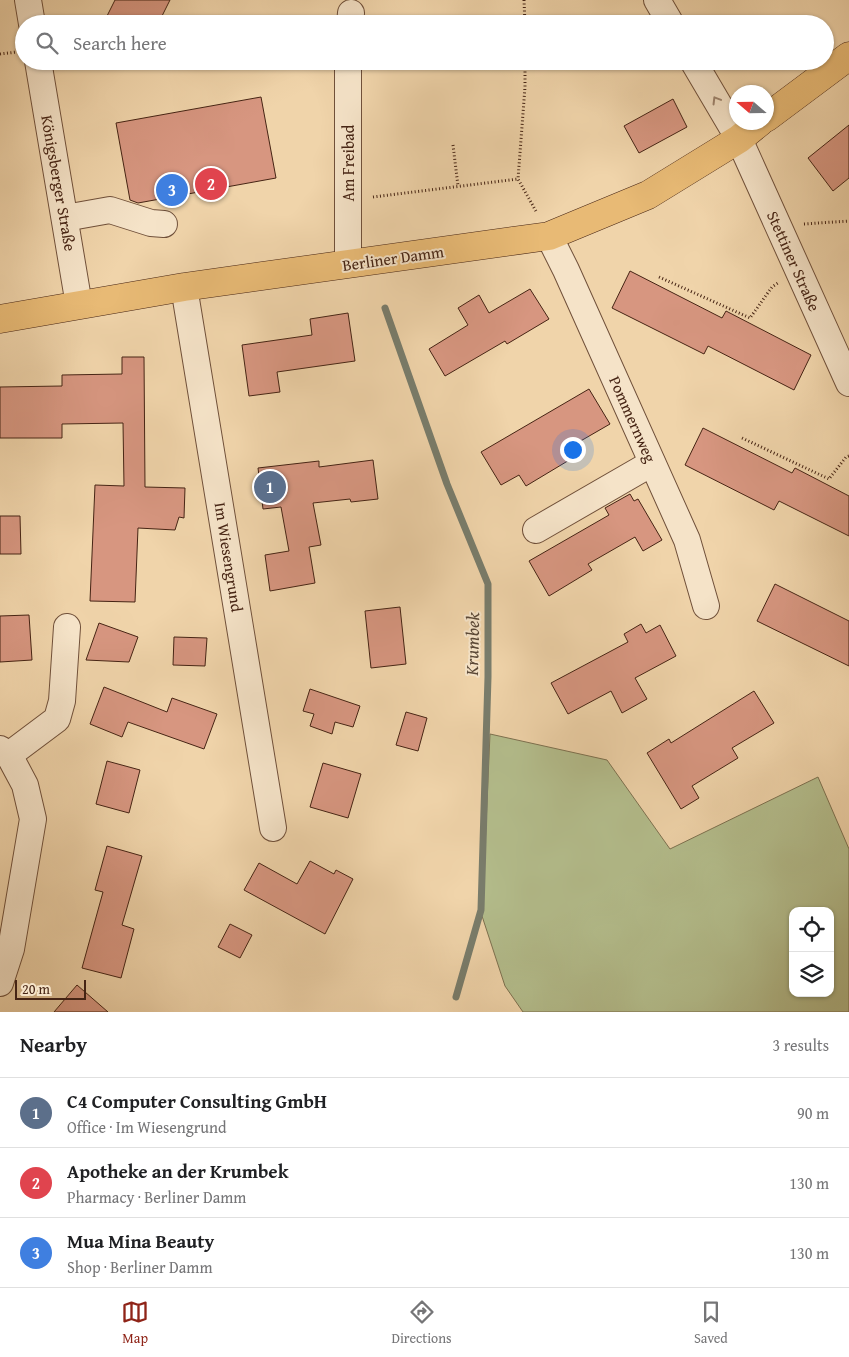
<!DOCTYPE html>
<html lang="en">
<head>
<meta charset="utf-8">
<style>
  :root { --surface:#fff; --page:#f6f6f6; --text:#202124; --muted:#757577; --line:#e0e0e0; --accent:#8f2418 }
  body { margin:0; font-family:"Gentium Book Plus",serif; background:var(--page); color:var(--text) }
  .controls { position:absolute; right:15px; bottom:15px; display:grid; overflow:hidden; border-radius:10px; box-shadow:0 1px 4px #0004 }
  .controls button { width:45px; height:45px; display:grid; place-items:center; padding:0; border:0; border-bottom:1px solid var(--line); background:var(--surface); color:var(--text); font:25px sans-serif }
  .compass { position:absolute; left:729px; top:85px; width:45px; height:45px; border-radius:50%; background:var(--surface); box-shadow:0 1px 4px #0004; rotate:290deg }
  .scale { position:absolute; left:15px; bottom:12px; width:71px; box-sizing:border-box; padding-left:5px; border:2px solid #462414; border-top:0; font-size:14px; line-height:18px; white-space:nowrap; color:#462414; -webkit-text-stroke:4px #f5e3c8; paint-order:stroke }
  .you { position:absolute; left:572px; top:449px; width:18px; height:18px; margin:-12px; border:4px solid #fff; border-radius:50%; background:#1a73e8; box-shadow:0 0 0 8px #1a73e833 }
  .badge { display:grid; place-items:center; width:32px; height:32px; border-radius:50%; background:var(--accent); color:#fff; font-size:16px; font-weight:700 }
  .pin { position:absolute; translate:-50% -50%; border:2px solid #fff; box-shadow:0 1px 5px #0006 }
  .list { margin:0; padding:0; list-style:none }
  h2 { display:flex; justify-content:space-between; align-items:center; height:65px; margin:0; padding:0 20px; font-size:21px }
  h2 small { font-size:16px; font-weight:400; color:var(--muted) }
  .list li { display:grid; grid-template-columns:32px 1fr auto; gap:15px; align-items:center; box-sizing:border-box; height:70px; padding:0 20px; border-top:1px solid var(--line) }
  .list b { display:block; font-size:19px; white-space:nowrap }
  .list p { margin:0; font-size:16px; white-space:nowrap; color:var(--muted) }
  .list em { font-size:16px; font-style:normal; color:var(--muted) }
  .icon { flex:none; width:28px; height:28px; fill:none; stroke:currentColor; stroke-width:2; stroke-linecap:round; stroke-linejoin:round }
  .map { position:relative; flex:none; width:849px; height:1012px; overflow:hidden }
  .search { position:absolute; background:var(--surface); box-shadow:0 1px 4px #0004; left:15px; right:15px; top:15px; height:55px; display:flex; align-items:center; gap:12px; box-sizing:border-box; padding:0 18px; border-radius:28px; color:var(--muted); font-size:19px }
  .sheet { height:275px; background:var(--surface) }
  nav { display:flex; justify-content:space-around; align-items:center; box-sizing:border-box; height:70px; border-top:1px solid var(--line); background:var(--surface); font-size:14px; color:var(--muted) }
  nav a { display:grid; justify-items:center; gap:2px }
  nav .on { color:var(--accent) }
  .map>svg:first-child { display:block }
  .green { fill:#b4be8d; stroke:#7d7150; fill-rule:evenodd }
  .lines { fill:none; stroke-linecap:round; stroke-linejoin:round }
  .stream { stroke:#797d6c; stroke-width:7 }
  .building { fill:#d79680; stroke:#462414 }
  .minor-casing { stroke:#70503a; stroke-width:28 }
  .major-casing { stroke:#462414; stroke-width:29 }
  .path { stroke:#462414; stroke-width:3; stroke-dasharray:1 2.5; stroke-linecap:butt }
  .minor { stroke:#f5e3c8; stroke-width:26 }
  .major { stroke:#e8ba75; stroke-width:28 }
  .oneway { stroke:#9e846e }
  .labels { text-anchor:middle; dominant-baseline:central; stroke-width:4; stroke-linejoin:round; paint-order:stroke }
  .street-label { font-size:16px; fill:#462414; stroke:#f5e3c8 }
  .water-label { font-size:18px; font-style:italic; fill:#5b4938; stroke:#f5e3c8 }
</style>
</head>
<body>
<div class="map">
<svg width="849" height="1012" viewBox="0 0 849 1012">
  <rect width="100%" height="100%" fill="#f0d4aa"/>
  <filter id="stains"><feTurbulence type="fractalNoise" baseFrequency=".004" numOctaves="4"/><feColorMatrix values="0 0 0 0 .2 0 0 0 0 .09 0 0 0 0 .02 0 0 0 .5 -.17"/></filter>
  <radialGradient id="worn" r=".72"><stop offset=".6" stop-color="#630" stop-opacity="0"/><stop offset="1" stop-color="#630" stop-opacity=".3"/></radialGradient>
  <!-- green -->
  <path class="green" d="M 490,734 L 607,760 L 670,849 L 818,777 L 849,849 L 849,1012 L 523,1012 L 505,986 L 482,916 ZM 793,911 L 830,911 L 830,993 L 793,993 Z"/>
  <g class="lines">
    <!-- stream -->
    <path class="stream" d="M 385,308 L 447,484 L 488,584 L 488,677 L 481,910 L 456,997"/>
  </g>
  <!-- building -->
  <g class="building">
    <path d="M 115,0 L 170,0 L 158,24 L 103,24 Z"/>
    <path d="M 261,97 L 276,178 L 138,203 L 130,200 L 116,123 Z"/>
    <path d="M 673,99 L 687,127 L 639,153 L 624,126 Z"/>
    <path d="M 849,125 L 849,178 L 833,191 L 808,158 Z"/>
    <path d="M 630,271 L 722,318 L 726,311 L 811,355 L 794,390 L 708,346 L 704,354 L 612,308 Z"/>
    <path d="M 530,289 L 549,319 L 507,344 L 505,341 L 445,376 L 429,349 L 468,325 L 458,308 L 479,295 L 489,313 Z"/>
    <path d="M 348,313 L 355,361 L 277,372 L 280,392 L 249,396 L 242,345 L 312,335 L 310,319 Z"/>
    <path d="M 122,357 L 144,357 L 145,487 L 185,488 L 184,518 L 179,517 L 175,530 L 138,528 L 135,602 L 90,601 L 95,485 L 124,486 L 123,423 L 62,424 L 62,438 L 0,438 L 0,387 L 62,386 L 62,375 L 122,374 Z"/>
    <path d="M 589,389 L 610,424 L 565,450 L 571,459 L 526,486 L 519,475 L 501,485 L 481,452 Z"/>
    <path d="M 703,428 L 792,473 L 795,468 L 849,496 L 849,536 L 779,501 L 774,510 L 685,465 Z"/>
    <path d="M 373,460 L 378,499 L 351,502 L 350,499 L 313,503 L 321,545 L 309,547 L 315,583 L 270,591 L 265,555 L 289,551 L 281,507 L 263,509 L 258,468 L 319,461 L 319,467 Z"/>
    <path d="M 630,494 L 634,501 L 638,499 L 662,540 L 643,551 L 635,537 L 588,564 L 592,570 L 549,596 L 529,561 L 609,515 L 605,508 Z"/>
    <path d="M 0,516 L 20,516 L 21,554 L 0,554 Z"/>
    <path d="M 775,584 L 849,621 L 849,666 L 757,621 Z"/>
    <path d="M 400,607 L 406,664 L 371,668 L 365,611 Z"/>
    <path d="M 29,615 L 32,660 L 0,662 L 0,616 Z"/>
    <path d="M 99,623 L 138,637 L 129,662 L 86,660 Z"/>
    <path d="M 641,624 L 646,633 L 660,625 L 676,656 L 635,678 L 647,699 L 622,713 L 611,691 L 568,714 L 551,683 L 628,642 L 624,634 Z"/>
    <path d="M 174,637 L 207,638 L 205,666 L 173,665 Z"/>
    <path d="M 104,687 L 167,712 L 172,698 L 217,714 L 204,749 L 128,722 L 122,737 L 90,724 Z"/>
    <path d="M 310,689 L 360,706 L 353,727 L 335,722 L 332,734 L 310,726 L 314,714 L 303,711 Z"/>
    <path d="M 754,691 L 774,723 L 732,748 L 738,758 L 692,786 L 699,798 L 681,809 L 647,753 L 669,739 L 671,743 Z"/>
    <path d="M 406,712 L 427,718 L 418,751 L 396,745 Z"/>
    <path d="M 107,761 L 140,770 L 129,813 L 96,804 Z"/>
    <path d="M 323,763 L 361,774 L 348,818 L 310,807 Z"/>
    <path d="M 107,846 L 142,856 L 122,925 L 134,929 L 121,978 L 82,968 L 103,892 L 95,890 Z"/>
    <path d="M 310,861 L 334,874 L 336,870 L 353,879 L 325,934 L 244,890 L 259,863 L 297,884 Z"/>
    <path d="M 230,924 L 252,935 L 240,958 L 218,947 Z"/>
    <path d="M 77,985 L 108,1012 L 54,1012 Z"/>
  </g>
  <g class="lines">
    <!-- minor casing -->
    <g class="minor-casing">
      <g id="minor">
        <path d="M 28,0 L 32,24"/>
        <path d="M 657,0 L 671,24"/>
        <path d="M 350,24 L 351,13"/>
        <path d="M 38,61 L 79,305"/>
        <path d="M 348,61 L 348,264"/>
        <path d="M 693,61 L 739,139 L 849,383"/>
        <path d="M 65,218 L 110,210 L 151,223 L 164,224"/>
        <path d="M 549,236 L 566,270 L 687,540 L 706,606"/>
        <path d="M 184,287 L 273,828"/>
        <path d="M 536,530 L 652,463"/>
        <path d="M 0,749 L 9,755 L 25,785 L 33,819 L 11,949 L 0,983"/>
        <path d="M 9,755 L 57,719 L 62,701 L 67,627"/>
      </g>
    </g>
    <!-- major casing -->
    <g class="major-casing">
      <g id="major">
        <path d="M 766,118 L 849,56"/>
        <path d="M 0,319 L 184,287 L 549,236 L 648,195 L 739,139 L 760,122"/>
      </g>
    </g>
    <!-- path -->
    <g class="path">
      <path d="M 524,0 L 525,24"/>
      <path d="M 0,54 L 17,52"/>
      <path d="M 525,61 L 525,87 L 518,179 L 537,213"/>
      <path d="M 453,145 L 458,186"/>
      <path d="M 373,197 L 518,179"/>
      <path d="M 804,224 L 849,221"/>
      <path d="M 659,277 L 750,318 L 772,287 L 778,283"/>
      <path d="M 742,438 L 829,479 L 846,457 L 849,456"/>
    </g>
    <!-- minor -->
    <use href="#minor" class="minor"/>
    <!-- major -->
    <use href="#major" class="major"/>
  </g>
  <!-- one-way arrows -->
  <defs><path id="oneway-chevron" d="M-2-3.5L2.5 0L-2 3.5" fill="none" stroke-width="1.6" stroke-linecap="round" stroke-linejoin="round" transform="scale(1.25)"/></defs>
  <use class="oneway" href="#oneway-chevron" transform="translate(716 100) rotate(-121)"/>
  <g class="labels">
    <!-- street labels -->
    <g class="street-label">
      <text transform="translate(348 163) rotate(-90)">Am Freibad</text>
      <text transform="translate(59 183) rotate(80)">Königsberger Straße</text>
      <text transform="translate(393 258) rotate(-8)">Berliner Damm</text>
      <text transform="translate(794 261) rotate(66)">Stettiner Straße</text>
      <text transform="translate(633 419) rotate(66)">Pommernweg</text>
      <text transform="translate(229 557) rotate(81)">Im Wiesengrund</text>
    </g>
    <!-- water labels -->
    <g class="water-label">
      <text transform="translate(472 644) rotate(-89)">Krumbek</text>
    </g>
  </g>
  <rect width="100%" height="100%" filter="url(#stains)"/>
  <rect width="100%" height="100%" fill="url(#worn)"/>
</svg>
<div class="controls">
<button><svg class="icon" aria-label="locate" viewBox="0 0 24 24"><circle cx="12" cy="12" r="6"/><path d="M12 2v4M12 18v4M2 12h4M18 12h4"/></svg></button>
<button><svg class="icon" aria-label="layers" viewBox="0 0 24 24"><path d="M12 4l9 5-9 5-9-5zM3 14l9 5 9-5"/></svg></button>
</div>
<svg class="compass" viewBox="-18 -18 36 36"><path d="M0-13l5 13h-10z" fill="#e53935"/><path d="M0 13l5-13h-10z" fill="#757577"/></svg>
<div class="scale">20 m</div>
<div class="you"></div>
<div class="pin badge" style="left:270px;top:487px;background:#5c6f8a">1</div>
<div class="pin badge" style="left:211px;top:184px;background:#e0444e">2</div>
<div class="pin badge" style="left:172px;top:190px;background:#3f7fe0">3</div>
<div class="search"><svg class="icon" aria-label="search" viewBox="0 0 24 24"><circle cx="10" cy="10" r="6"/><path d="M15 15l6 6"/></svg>Search here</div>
</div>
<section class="sheet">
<h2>Nearby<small>3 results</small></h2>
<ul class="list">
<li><span class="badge" style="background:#5c6f8a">1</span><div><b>C4 Computer Consulting GmbH</b><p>Office · Im Wiesengrund</p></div><em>90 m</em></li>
<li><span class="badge" style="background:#e0444e">2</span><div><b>Apotheke an der Krumbek</b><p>Pharmacy · Berliner Damm</p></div><em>130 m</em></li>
<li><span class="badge" style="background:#3f7fe0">3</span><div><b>Mua Mina Beauty</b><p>Shop · Berliner Damm</p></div><em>130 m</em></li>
</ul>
</section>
<nav>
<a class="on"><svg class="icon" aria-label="map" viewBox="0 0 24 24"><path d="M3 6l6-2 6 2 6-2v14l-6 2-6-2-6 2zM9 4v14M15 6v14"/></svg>Map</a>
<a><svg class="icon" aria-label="directions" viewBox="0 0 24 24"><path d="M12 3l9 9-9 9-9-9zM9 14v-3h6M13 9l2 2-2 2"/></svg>Directions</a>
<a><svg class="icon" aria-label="saved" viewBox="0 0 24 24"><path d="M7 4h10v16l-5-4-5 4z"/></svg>Saved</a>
</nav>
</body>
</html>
